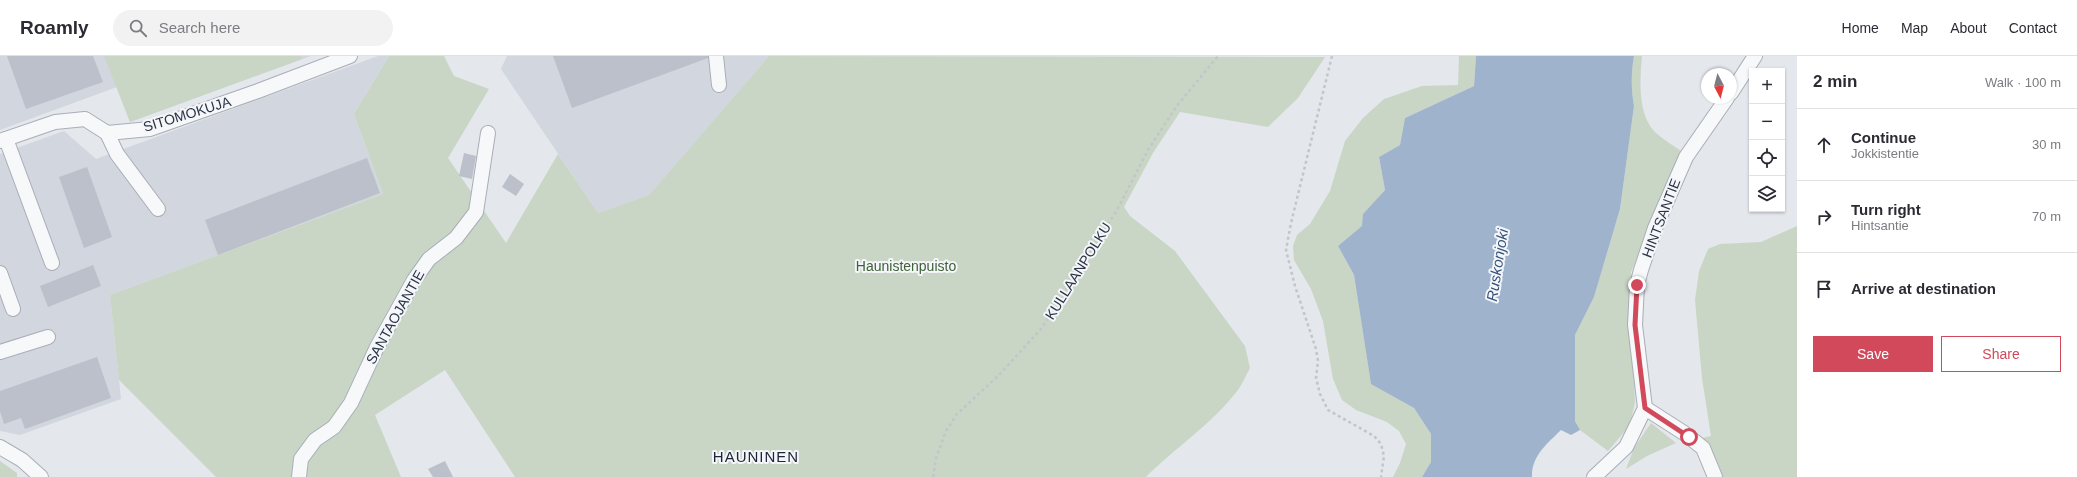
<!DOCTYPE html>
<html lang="en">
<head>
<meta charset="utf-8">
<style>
  :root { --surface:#fff; --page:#f2f2f3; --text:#2b2b33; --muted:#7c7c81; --line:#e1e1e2; --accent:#d1495b }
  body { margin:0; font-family:Arial,sans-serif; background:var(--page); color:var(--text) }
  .controls { position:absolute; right:12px; top:12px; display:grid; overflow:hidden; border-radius:0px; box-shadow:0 1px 3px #0004 }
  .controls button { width:36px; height:36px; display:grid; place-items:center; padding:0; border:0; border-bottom:1px solid var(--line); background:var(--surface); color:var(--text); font:20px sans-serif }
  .compass { position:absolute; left:1701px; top:12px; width:36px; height:36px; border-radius:50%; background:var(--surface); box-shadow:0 1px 3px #0004; rotate:173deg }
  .stop { position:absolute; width:12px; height:12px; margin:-9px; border:3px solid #d1495b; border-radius:50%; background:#fff }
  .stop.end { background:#d1495b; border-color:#fff; box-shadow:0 1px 4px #0008 }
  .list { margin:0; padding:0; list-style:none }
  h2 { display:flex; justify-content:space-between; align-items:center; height:52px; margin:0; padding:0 16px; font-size:17px }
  h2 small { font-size:13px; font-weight:400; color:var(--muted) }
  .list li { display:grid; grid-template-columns:26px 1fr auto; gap:12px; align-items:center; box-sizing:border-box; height:72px; padding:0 16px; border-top:1px solid var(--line) }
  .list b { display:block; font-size:15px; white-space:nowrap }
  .list p { margin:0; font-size:13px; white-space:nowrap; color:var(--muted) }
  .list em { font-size:13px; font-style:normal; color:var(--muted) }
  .actions { display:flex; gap:8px; padding:12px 16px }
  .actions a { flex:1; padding:9px 0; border:1px solid var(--accent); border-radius:0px; text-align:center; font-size:14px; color:var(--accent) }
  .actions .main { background:var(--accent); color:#fff }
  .icon { flex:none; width:22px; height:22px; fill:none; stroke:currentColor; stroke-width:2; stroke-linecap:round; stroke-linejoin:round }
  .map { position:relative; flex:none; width:1797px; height:421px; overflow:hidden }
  header { display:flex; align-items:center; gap:24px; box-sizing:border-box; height:56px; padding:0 20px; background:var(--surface); border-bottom:1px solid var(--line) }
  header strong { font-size:19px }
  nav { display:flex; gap:22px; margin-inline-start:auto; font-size:14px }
  .search { width:280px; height:36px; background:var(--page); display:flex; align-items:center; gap:10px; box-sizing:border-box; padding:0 14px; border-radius:22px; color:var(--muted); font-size:15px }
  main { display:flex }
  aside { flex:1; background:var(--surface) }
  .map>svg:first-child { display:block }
  .built { fill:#d2d6de }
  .green { fill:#c9d6c5 }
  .water { fill:#9fb4cc }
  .building { fill:#bbc0ca }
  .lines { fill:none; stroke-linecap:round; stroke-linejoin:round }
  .minor-casing { stroke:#a9aeb7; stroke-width:16 }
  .path { stroke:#c2c5cb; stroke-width:2.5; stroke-dasharray:3 3; stroke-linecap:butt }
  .minor { stroke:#f7f8fa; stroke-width:14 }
  .route { stroke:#d1495b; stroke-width:5 }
  .labels { text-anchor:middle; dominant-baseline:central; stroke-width:4; stroke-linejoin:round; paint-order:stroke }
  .street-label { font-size:14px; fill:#2b3445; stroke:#f4f6f9 }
  .park-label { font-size:14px; fill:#3f6138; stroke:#f4f6f9 }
  .water-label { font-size:15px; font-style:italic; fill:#34527a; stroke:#f4f6f9 }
  .neighbourhood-label { font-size:15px; letter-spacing:1px; fill:#1d2536; stroke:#f4f6f9 }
</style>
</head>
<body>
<header>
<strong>Roamly</strong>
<div class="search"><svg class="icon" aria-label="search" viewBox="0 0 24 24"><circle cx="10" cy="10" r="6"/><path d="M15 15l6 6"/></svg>Search here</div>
<nav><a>Home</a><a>Map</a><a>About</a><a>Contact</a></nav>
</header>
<main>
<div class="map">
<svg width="1797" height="421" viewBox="0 0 1797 421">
  <rect width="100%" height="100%" fill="#e4e7ec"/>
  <!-- built -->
  <g class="built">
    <path d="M 0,0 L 311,0 L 130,66 L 117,31 L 0,74 Z"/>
    <path d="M 378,0 L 389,0 L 354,58 L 383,138 L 110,239 L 121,343 L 20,379 L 0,375 L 0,98 L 64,75 L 96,103 Z"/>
    <path d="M 507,0 L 769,0 L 649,139 L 598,157 L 501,13 Z"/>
  </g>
  <!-- green -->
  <g class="green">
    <path d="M 104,0 L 301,0 L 302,3 L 130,66 Z"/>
    <path d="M 389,0 L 444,0 L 454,20 L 489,33 L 448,102 L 506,187 L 558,98 L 598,157 L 649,139 L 769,0 L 1325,1 L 1298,42 L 1268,71 L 1180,56 L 1153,97 L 1124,151 L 1130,160 L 1175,195 L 1245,290 L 1250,312 C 1246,319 1243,327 1238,334 C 1213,367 1175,392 1146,421 L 515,421 L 445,314 L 375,359 L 401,421 L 216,421 L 119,324 L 110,239 L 383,138 L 354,58 Z"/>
    <path d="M 1459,0 L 1476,0 L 1474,30 L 1405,62 L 1400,89 L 1379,101 L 1385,134 L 1363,158 L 1363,170 L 1338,190 L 1354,219 L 1371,327 L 1414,352 L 1431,378 L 1431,406 L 1422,421 L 1393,421 L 1400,407 L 1406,388 L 1399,375 L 1387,366 L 1356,354 L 1342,344 L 1333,323 L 1323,265 L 1311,233 L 1294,204 L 1293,190 L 1297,179 L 1310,168 L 1330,135 L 1345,85 L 1363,62 L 1384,43 L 1422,30 L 1458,29 Z"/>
    <path d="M 1634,0 L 1642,0 C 1640,24 1637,59 1656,77 C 1664,84 1673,89 1681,95 L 1631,216 L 1630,242 L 1635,346 L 1630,369 L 1608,395 L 1580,374 L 1575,365 L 1575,279 L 1594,241 L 1620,153 L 1634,50 C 1631,33 1631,17 1634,0 Z"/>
    <path d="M 1797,170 L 1797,421 L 1719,421 L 1702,382 L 1711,380 L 1702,322 L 1695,244 L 1699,215 L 1708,193 L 1720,188 L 1761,186 Z"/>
    <path d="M 1651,367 L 1676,387 L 1647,400 L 1626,413 L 1634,392 Z"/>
    <path d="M 0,405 L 17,417 L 17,421 L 0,421 Z"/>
  </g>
  <!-- water -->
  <path class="water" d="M 1476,0 L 1634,0 C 1631,17 1631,33 1634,50 L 1620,153 L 1594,241 L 1575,279 L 1575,365 L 1580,374 L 1571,379 L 1561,374 C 1548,387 1531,400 1532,421 L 1422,421 L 1431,406 L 1431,378 L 1414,352 L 1371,328 L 1354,219 L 1338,190 L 1362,170 L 1363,158 L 1385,134 L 1379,101 L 1400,89 L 1405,62 L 1474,30 Z"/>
  <!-- building -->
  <g class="building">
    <path d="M 7,0 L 93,0 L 103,26 L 26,53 Z"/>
    <path d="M 553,0 L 708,0 L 708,2 L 572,52 Z"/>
    <path d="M 464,97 L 476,100 L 472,123 L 459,120 Z"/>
    <path d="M 367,102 L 380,137 L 218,199 L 205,164 Z"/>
    <path d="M 87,111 L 112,181 L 84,192 L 59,121 Z"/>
    <path d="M 510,118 L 524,128 L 516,140 L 502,131 Z"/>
    <path d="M 93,209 L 101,230 L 48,251 L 40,230 Z"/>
    <path d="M 97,301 L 111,342 L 25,373 L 21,362 L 4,368 L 0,355 L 0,335 Z"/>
    <path d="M 445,405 L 453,421 L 433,421 L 428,413 Z"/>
  </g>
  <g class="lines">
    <!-- minor casing -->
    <g class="minor-casing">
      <g id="minor">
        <path d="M 716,0 L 719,29"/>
        <path d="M 1731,37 L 1755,0"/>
        <path d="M 107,77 L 117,98 L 158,153"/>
        <path d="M 6,83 L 52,207"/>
        <path d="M 0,85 L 55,66 L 85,63 L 107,77 L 150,73 L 258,35 L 350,0"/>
        <path d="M 0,217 L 13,253"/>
        <path d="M 0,296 L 48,281"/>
        <path d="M 1645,352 L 1684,377 L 1703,392 L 1715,421"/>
        <path d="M 0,391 L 22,404 L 41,421"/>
        <path d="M 299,421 L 301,403 L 315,384 L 334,371 L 351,347 L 377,291 L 414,224 L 429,203 L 456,182 L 476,156 L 488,77"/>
        <path d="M 1594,421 L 1626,391 L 1645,352 L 1635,269 L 1637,229 L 1641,214 L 1655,172 L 1686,101 L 1727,42"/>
      </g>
    </g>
    <!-- path -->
    <g class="path">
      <path d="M 1332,0 L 1291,167 L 1286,194 L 1295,230 L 1316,293 L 1318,305 L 1316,322 L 1320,338 L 1328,354 L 1374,380 L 1381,388 L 1384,400 L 1381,421"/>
      <path d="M 933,421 L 936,402 L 946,375 L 957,358 L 999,319 L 1041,273 L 1117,154 L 1148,94 L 1176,51 L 1218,0"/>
    </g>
    <!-- minor -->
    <use href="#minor" class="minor"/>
  </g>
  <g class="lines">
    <!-- route -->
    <path class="route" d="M 1637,229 L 1635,269 L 1645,352 L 1689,381"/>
  </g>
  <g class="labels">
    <!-- street labels -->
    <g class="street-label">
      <text transform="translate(187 58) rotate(-17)">SITOMOKUJA</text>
      <text transform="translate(1661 162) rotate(-69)">HINTSANTIE</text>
      <text transform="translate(1078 215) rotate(-58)">KULLAANPOLKU</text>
      <text transform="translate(395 261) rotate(-61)">SANTAOJANTIE</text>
    </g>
    <!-- park labels -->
    <g class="park-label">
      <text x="906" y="210">Haunistenpuisto</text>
    </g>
    <!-- water labels -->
    <g class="water-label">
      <text transform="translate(1497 209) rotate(-81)">Ruskonjoki</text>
    </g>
    <!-- neighbourhood labels -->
    <g class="neighbourhood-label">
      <text x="756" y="400">HAUNINEN</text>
    </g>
  </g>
</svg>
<div class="controls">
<button>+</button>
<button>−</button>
<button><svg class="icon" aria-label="locate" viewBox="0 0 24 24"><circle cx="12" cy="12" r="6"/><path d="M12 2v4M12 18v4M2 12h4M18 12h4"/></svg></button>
<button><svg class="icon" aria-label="layers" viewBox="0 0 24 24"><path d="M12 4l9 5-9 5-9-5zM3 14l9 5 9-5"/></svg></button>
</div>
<svg class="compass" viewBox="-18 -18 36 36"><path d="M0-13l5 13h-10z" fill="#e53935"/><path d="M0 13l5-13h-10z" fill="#7c7c81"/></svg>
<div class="stop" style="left:1689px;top:381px"></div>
<div class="stop end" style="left:1637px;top:229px"></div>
</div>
<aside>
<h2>2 min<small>Walk · 100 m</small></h2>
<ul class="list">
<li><svg class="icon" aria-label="ahead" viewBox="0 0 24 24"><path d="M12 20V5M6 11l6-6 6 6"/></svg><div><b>Continue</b><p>Jokkistentie</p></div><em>30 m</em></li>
<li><svg class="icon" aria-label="right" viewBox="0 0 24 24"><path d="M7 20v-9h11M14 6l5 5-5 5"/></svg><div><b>Turn right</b><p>Hintsantie</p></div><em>70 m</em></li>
<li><svg class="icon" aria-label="arrive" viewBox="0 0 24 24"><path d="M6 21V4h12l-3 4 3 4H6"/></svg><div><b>Arrive at destination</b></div></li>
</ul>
<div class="actions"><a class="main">Save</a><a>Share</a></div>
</aside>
</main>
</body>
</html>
